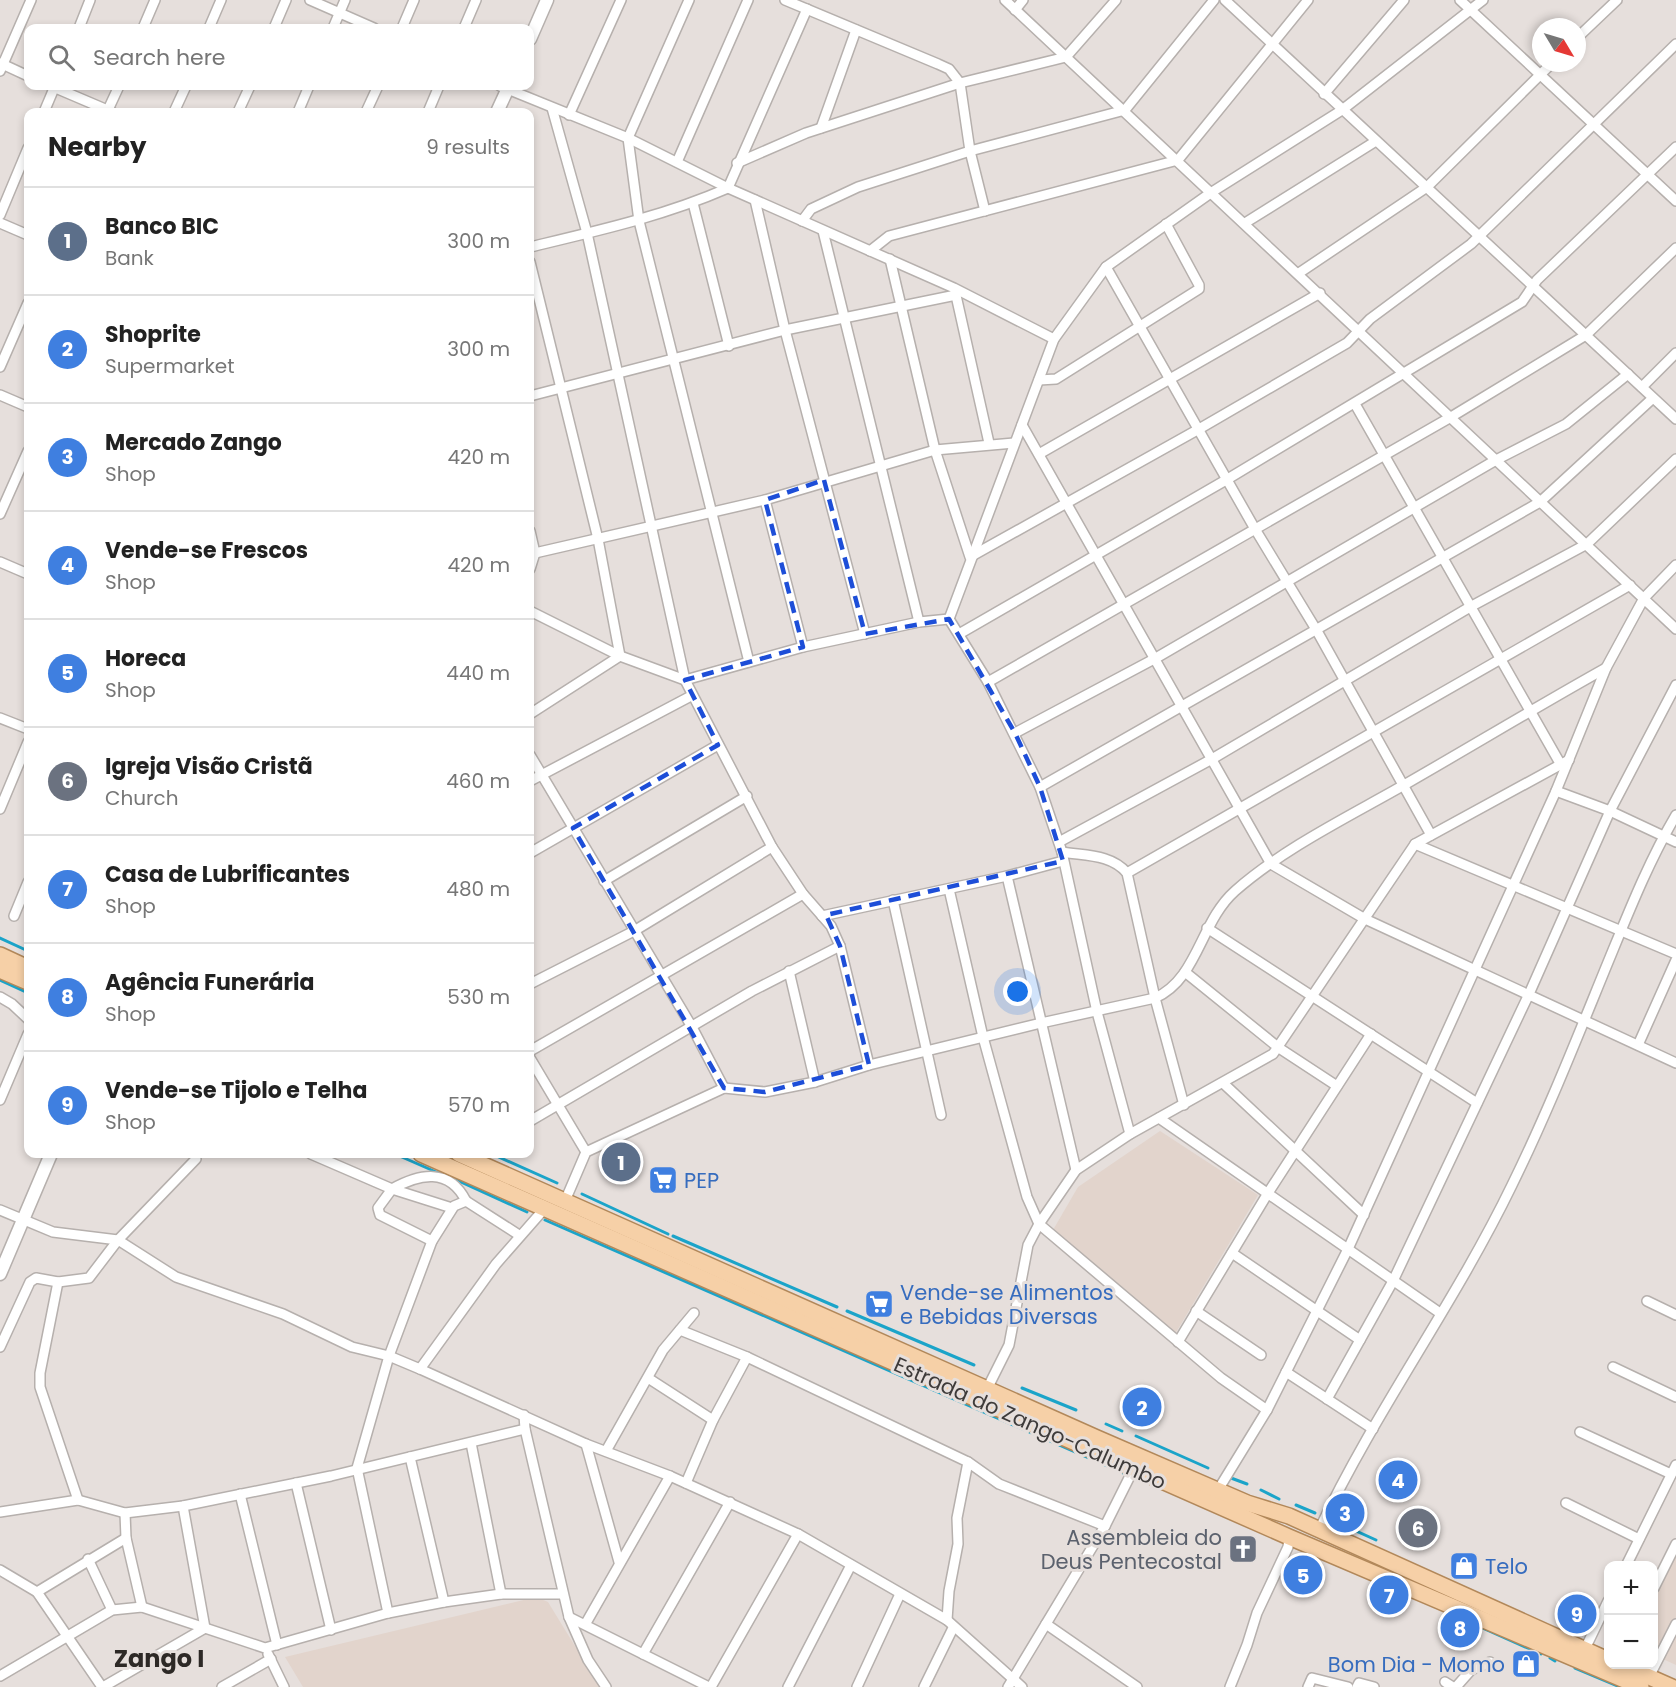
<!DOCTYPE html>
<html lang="en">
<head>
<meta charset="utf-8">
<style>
  :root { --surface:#fff; --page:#f2f2f2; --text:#222; --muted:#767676; --line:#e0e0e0; --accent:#6d56d0 }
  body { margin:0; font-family:Poppins,sans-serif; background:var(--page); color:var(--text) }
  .controls { position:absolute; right:18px; bottom:18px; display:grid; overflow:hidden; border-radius:12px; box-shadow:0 3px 9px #0003 }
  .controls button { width:54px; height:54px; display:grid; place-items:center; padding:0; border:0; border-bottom:2px solid var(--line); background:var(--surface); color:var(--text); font:30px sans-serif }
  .compass { position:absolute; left:1532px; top:18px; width:54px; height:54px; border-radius:50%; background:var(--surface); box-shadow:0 3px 9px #0003; rotate:128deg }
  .you { position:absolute; left:1018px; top:992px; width:21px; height:21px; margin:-15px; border:4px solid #fff; border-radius:50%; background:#1a73e8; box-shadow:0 0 0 9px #1a73e833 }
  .badge { display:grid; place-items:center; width:39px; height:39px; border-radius:50%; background:var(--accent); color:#fff; font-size:20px; font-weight:700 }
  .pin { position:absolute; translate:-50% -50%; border:3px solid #fff; box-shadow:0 2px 6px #0006 }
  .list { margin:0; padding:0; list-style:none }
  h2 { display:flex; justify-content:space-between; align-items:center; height:78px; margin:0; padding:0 24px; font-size:26px }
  h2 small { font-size:20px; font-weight:400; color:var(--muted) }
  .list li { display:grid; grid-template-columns:39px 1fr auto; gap:18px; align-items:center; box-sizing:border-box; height:108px; padding:0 24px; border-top:2px solid var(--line) }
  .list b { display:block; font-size:22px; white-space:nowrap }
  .list p { margin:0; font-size:20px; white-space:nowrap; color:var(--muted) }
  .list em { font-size:20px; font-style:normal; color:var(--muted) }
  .icon { flex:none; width:33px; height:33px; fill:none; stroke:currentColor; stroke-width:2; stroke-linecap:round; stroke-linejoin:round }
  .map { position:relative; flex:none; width:1676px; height:1687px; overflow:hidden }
  .search { position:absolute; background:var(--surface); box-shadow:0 3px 9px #0003; left:24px; top:24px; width:510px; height:66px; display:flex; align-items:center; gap:15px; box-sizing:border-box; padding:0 21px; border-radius:12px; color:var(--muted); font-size:22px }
  .panel { position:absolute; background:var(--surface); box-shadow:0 3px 9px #0003; left:24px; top:108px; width:510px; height:1050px; border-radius:12px }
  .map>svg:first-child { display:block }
  .built { fill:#e2d4cc }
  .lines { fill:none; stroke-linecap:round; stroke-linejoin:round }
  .stream { stroke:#1ba4c9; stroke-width:3 }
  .minor-casing { stroke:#b6b0ad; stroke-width:12 }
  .tertiary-casing { stroke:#b6b0ad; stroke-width:15 }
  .primary-casing { stroke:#b2885a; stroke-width:18 }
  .minor { stroke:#fff; stroke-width:9 }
  .tertiary { stroke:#fff; stroke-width:12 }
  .primary { stroke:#f6d0a7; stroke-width:15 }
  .marked { fill:none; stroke:#1d4ed8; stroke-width:4.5; stroke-dasharray:12 8; stroke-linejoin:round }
  .labels { text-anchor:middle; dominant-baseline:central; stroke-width:6; stroke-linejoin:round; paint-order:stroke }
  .shop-label { font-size:21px; fill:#366cbe; stroke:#e6dfdc; text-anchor:start }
  .street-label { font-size:21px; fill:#3e3b3a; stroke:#e6dfdc }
  .worship-label { font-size:21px; fill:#5b616d; stroke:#e6dfdc; text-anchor:end }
  .quarter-label { font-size:24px; font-weight:bold; fill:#2d2926; stroke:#e6dfdc }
</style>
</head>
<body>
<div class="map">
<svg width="1676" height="1687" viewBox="0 0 1676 1687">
  <rect width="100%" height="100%" fill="#e6dfdc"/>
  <!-- built -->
  <g class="built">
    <path d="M 1160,1131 L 1258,1195 L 1175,1334 L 1053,1230 L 1078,1187 Z"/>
    <path d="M 1676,1555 L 1676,1665 L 1654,1655 L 1654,1600 Z"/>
    <path d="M 536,1597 L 548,1602 L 600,1687 L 303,1687 L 285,1657 Z"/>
  </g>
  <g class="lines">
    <!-- stream -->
    <g class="stream">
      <path d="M 0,938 L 28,951"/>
      <path d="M 0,980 L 28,993"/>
      <path d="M 395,1154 L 443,1175"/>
      <path d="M 492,1154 L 557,1183"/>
      <path d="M 452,1178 L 527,1212"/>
      <path d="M 582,1194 L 668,1234"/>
      <path d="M 545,1220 L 1123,1473"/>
      <path d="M 673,1236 L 837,1307"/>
      <path d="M 847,1311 L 974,1365"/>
      <path d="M 1022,1388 L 1076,1410"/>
      <path d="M 1106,1424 L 1122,1431"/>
      <path d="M 1136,1436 L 1208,1468"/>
      <path d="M 1231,1478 L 1247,1484"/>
      <path d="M 1261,1490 L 1279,1499"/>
      <path d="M 1296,1505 L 1315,1513"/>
      <path d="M 1334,1521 L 1376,1540"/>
      <path d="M 1449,1613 L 1541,1654"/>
      <path d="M 1550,1658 L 1555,1661"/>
      <path d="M 1575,1668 L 1620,1687"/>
    </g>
    <!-- minor casing -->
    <g class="minor-casing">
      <g id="minor">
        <path d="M 310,0 L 374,28"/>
        <path d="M 689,0 L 628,138 L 639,221 L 749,662"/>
        <path d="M 785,0 L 938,64 L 949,69 L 960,83 L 970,151 L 985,211"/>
        <path d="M 1005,0 L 1676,629"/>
        <path d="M 1225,0 L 1676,419"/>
        <path d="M 1460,0 L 1676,201"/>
        <path d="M 1015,10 L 1023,0"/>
        <path d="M 79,28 L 90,0"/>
        <path d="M 143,28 L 155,0"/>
        <path d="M 209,28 L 221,0"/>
        <path d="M 274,28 L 286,0"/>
        <path d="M 333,28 L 345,0"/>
        <path d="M 402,28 L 414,0"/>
        <path d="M 464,28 L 476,0"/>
        <path d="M 1577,38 L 1617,0"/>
        <path d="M 0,63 L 28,76"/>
        <path d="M 0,71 L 31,0"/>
        <path d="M 51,86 L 112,112"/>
        <path d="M 500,86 L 628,138 L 728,188 L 954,288 L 1054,339"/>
        <path d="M 1324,94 L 1404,0"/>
        <path d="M 552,108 L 587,233 L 685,680 L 772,847 L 803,894 L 831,926 L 840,946 L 869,1065"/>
        <path d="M 44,112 L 55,86"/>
        <path d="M 107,112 L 119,86"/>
        <path d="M 174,112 L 186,86"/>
        <path d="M 238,112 L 250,86"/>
        <path d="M 298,112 L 309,86"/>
        <path d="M 366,112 L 378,86"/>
        <path d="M 428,112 L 439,86"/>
        <path d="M 569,115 L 621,0"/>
        <path d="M 821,128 L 856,30"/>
        <path d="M 677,162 L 748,0"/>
        <path d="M 737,163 L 806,133 L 960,83 L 1066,57 L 1116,0"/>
        <path d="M 755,200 L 785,330 L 865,634"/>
        <path d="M 693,203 L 729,346"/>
        <path d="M 0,215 L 28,148"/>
        <path d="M 802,221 L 811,209 L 858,187 L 970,151 L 1125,110 L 1214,0"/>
        <path d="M 0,223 L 28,235"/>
        <path d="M 1245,223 L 1376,141"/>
        <path d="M 823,231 L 919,622"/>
        <path d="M 530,247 C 597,231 664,216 728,188 L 807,9"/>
        <path d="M 870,251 L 889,236 L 1178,160 L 1308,0"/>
        <path d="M 890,259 L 935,450 L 970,557 L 1199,429 L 1347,343 L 1370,319 L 1471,244 L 1676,44"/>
        <path d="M 530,262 L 598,539 L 620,656 L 530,714"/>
        <path d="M 1106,267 L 1255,529 L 1317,631 L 1431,835"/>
        <path d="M 1299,273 L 1427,187 L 1552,63"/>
        <path d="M 955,291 L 989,443"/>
        <path d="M 0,367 L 28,303"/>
        <path d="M 1039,380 L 1056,379 L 1199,289 L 1199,285 L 1166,224"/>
        <path d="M 1642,387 L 1676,353"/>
        <path d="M 0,395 L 28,407"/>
        <path d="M 530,396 L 785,330 L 956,295"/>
        <path d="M 1355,404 L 1561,765"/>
        <path d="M 1022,425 L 1271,864 L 1365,919 L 1676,1063"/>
        <path d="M 1039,454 L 1320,293"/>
        <path d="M 765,500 L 803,647"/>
        <path d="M 0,514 L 28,451"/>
        <path d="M 530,531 L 535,553 L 530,569"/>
        <path d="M 530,548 L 535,553 L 765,500 L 935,450 L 1014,443"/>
        <path d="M 0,562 L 28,574"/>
        <path d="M 530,611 L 620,656 L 685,680 L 803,647 L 919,622 L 949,619"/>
        <path d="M 949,619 L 1054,339 L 1106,267 L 1212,192 L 1342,110 L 1483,0"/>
        <path d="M 949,619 L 988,682 L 1040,787 L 1062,852 L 1097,1012 L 1130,1134"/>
        <path d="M 959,634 L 1226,480 L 1522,302 L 1537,280 L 1676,147"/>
        <path d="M 988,682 L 1451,417 L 1586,335 L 1676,248"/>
        <path d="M 0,718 L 28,729"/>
        <path d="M 1015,733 L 1156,658 L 1496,460 L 1566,424 L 1628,374"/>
        <path d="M 530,755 L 692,1027 L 724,1088"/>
        <path d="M 530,781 L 691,696"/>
        <path d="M 1040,787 L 1540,502 L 1653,398"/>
        <path d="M 1556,791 L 1610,811 L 1676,842"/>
        <path d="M 0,809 L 28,742"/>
        <path d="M 1059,842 L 1212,759 L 1470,607 L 1587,544 L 1676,459"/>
        <path d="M 1415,844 L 1676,954"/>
        <path d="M 1062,852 C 1085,856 1111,854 1127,873 L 1155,998 L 1184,1105"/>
        <path d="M 530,853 L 718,745"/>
        <path d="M 1127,873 L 1630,585"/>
        <path d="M 1007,876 L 1076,1170"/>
        <path d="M 604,881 L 747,796"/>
        <path d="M 949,889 L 983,1037 L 1027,1197 L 1039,1224 L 1221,1378 L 1267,1410"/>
        <path d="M 893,900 L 941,1115"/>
        <path d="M 14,916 L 28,882"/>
        <path d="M 822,916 L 1007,876 L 1063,861"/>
        <path d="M 1207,928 L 1477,1103"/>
        <path d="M 789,971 L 815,1082"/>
        <path d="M 1185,972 L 1279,1048 L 1337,1086"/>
        <path d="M 530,984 L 634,931 L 772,847"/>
        <path d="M 0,997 L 12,1004 L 28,1019"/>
        <path d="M 1638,1045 L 1676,960"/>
        <path d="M 530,1051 L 803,894"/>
        <path d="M 530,1058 L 586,1152"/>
        <path d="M 1223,1083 L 1364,1215"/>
        <path d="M 0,1100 L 28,1034"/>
        <path d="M 1159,1118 L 1440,1313"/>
        <path d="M 530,1121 L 752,991 L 840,946"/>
        <path d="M 311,1154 L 392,1189 L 378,1208 L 380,1215 L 432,1241"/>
        <path d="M 392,1189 C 419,1174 449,1167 466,1201"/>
        <path d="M 392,1189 L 452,1208"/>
        <path d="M 565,1201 L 586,1152 L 724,1088 L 765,1092 L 815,1082 L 869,1065 L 1041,1023 L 1155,998 C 1198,979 1200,922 1235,891 C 1284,848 1348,817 1404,785 C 1472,746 1538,706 1606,668"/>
        <path d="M 0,1210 L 53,1232 L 118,1240 L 176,1277 L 283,1314 L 352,1347 L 389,1356 L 420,1369 L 586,1444 L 670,1476 L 798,1534 L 947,1620 L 1022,1687"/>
        <path d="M 1232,1253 L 1360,1340"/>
        <path d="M 58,1282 L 40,1373 L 40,1387 L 78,1500"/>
        <path d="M 1647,1301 L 1676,1315"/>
        <path d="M 1196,1311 L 1261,1355"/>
        <path d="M 680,1330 L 747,1357 L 713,1420 L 686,1483"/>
        <path d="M 1178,1342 L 1268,1193 L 1371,1034"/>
        <path d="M 0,1347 L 30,1282 L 36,1278 L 58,1282 L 89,1278 L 118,1240 L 196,1159"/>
        <path d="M 747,1357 L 968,1462 L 999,1484 L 1105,1526"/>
        <path d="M 1613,1367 L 1676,1397"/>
        <path d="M 420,1369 L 496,1264 L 545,1208"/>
        <path d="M 1286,1372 L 1373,1429"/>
        <path d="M 648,1378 L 713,1420"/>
        <path d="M 988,1387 L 1009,1345 L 1028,1245 L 1039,1224 L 1076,1170 L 1130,1134 L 1273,1054 L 1415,844 L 1569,760"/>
        <path d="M 1327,1399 L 1393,1281 L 1529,994 L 1610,811 L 1676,685"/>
        <path d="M 525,1429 L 569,1617 L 588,1660 L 606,1687"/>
        <path d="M 1580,1432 L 1671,1474"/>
        <path d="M 471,1443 L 501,1594"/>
        <path d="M 586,1444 L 619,1562"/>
        <path d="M 606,1451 L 663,1350 L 694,1313"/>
        <path d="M 410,1457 L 444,1602"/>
        <path d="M 296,1483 L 331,1630"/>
        <path d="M 1218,1490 L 1267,1410 L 1348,1249 L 1556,791 L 1606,668 L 1644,598 L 1676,565"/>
        <path d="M 240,1494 L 277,1645"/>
        <path d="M 1566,1503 L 1639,1539"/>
        <path d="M 0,1512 L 78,1500 L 125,1513 L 183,1506 L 331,1476 L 525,1429 L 524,1415"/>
        <path d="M 125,1513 L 126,1538 L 142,1607"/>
        <path d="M 1319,1530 C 1375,1411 1455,1303 1512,1185 C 1546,1116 1575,1043 1604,972 C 1626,919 1647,864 1676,815"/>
        <path d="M 88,1559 L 112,1610"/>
        <path d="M 1626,1566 L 1676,1465"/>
        <path d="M 0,1570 L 37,1592 L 126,1538"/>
        <path d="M 1654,1588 L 1676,1544"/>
        <path d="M 37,1592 L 102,1687"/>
        <path d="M 388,1613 L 357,1468 L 389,1356 L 432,1241 L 454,1206 L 466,1201 L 519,1235"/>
        <path d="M 569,1617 L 709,1687"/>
        <path d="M 947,1620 L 949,1591 L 958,1544 L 957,1518 L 968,1462"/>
        <path d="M 586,1623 L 670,1476"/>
        <path d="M 1046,1624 L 1137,1687"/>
        <path d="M 1585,1649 L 1608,1601"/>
        <path d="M 268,1654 L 284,1687"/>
        <path d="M 643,1654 L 730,1502"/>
        <path d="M 0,1676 L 112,1610 L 142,1607 L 265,1648 L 388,1613 L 444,1602 L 501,1594 L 563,1594"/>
        <path d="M 1649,1677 L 1676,1624"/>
        <path d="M 1445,1682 L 1453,1687"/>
        <path d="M 103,1687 L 205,1628 L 183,1506"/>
        <path d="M 222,1687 L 271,1659"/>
        <path d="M 711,1687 L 798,1534"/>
        <path d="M 788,1687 L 851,1565"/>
        <path d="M 857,1687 L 900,1594"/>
        <path d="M 924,1687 L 953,1628"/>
        <path d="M 1008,1687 L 1105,1526 L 1134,1468"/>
        <path d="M 1230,1687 L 1247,1645 L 1257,1613 L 1288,1547 L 1289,1537"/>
        <path d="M 1308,1687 L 1312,1678 L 1348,1687"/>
        <path d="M 1357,1687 L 1359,1683 L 1374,1687"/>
        <path d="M 1456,1687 L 1471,1670 L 1490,1662"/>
      </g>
    </g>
    <!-- tertiary casing -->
    <g class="tertiary-casing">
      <g id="tertiary">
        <path d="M 530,39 L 547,0"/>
        <path d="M 497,112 L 509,86"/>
        <path d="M 0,1274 L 51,1154"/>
      </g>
    </g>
    <!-- primary casing -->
    <g class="primary-casing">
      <g id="primary">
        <path d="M 0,955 L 28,968"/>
        <path d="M 0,970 L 28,982"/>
        <path d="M 421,1154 L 1289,1537 L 1641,1687"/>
        <path d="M 459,1154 L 1097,1438 L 1247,1503 L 1289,1516 L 1608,1660"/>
        <path d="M 1620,1664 L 1672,1687"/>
      </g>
    </g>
    <!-- minor -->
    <use href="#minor" class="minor"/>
    <!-- tertiary -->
    <use href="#tertiary" class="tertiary"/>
    <!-- primary -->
    <use href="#primary" class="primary"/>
  </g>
  <!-- marked area -->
  <path class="marked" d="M 824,480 L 865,634 L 949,619 L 1015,733 L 1040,787 L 1063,861 L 826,915 L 840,946 L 869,1065 L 765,1092 L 724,1088 L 573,828 L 718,745 L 685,680 L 803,647 L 765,500 Z"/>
  <!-- icons -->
  <defs>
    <g id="supermarket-square" transform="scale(1.5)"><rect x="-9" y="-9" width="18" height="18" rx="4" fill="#3f7fe0" stroke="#e6dfdc"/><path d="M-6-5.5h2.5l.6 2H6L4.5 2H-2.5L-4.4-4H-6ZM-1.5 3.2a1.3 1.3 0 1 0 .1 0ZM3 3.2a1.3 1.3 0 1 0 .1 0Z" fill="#fff"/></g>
    <g id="church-square" transform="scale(1.5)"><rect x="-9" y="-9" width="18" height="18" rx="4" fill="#6b7280" stroke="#e6dfdc"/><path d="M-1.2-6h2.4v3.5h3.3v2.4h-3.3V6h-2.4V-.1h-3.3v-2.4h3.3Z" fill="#fff"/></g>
    <g id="shop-square" transform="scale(1.5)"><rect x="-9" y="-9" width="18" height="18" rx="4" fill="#3f7fe0" stroke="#e6dfdc"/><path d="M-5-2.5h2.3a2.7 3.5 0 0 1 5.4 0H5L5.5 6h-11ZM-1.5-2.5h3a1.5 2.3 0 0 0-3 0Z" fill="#fff"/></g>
  </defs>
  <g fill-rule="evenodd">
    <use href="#supermarket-square" x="663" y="1180"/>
    <use href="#supermarket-square" x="879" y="1304"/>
    <use href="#church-square" x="1243" y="1549"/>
    <use href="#shop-square" x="1464" y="1566"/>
    <use href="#shop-square" x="1526" y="1664"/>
  </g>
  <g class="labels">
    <!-- shop labels -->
    <g class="shop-label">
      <text x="684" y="1180">PEP</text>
      <text x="900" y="1292">Vende-se Alimentos<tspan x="900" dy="24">e Bebidas Diversas</tspan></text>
      <text x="1485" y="1566">Telo</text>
      <text x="1505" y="1664" text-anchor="end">Bom Dia - Momo</text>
    </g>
    <!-- street labels -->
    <g class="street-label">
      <text transform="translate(1030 1423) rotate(24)">Estrada do Zango-Calumbo</text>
    </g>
    <!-- worship labels -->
    <g class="worship-label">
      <text x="1222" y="1537">Assembleia do<tspan x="1222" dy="24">Deus Pentecostal</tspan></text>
    </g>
    <!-- quarter labels -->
    <g class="quarter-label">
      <text x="159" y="1658">Zango I</text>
    </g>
  </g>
</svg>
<div class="controls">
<button>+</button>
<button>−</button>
</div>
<svg class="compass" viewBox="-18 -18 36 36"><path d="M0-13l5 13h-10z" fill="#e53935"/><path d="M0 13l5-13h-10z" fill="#767676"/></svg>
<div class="you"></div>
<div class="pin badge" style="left:621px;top:1162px;background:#5c6f8a">1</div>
<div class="pin badge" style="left:1142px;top:1407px;background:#3f7fe0">2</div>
<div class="pin badge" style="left:1345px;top:1513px;background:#3f7fe0">3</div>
<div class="pin badge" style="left:1398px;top:1480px;background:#3f7fe0">4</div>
<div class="pin badge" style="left:1303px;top:1575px;background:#3f7fe0">5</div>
<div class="pin badge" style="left:1418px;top:1528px;background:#6b7280">6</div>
<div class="pin badge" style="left:1389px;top:1595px;background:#3f7fe0">7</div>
<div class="pin badge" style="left:1460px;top:1628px;background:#3f7fe0">8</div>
<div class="pin badge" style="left:1577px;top:1614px;background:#3f7fe0">9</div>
<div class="search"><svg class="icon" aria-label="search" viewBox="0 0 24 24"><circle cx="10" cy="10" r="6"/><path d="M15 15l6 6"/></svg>Search here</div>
<section class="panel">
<h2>Nearby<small>9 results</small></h2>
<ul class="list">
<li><span class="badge" style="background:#5c6f8a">1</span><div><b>Banco BIC</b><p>Bank</p></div><em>300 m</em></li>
<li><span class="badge" style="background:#3f7fe0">2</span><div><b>Shoprite</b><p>Supermarket</p></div><em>300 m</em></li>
<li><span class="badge" style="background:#3f7fe0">3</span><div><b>Mercado Zango</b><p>Shop</p></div><em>420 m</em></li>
<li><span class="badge" style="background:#3f7fe0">4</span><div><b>Vende-se Frescos</b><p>Shop</p></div><em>420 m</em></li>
<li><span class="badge" style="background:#3f7fe0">5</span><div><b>Horeca</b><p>Shop</p></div><em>440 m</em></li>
<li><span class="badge" style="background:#6b7280">6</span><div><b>Igreja Visão Cristã</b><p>Church</p></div><em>460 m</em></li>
<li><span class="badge" style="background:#3f7fe0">7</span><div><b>Casa de Lubrificantes</b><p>Shop</p></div><em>480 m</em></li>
<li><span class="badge" style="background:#3f7fe0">8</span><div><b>Agência Funerária</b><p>Shop</p></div><em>530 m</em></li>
<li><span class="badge" style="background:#3f7fe0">9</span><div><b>Vende-se Tijolo e Telha</b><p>Shop</p></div><em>570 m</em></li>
</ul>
</section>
</div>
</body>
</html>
